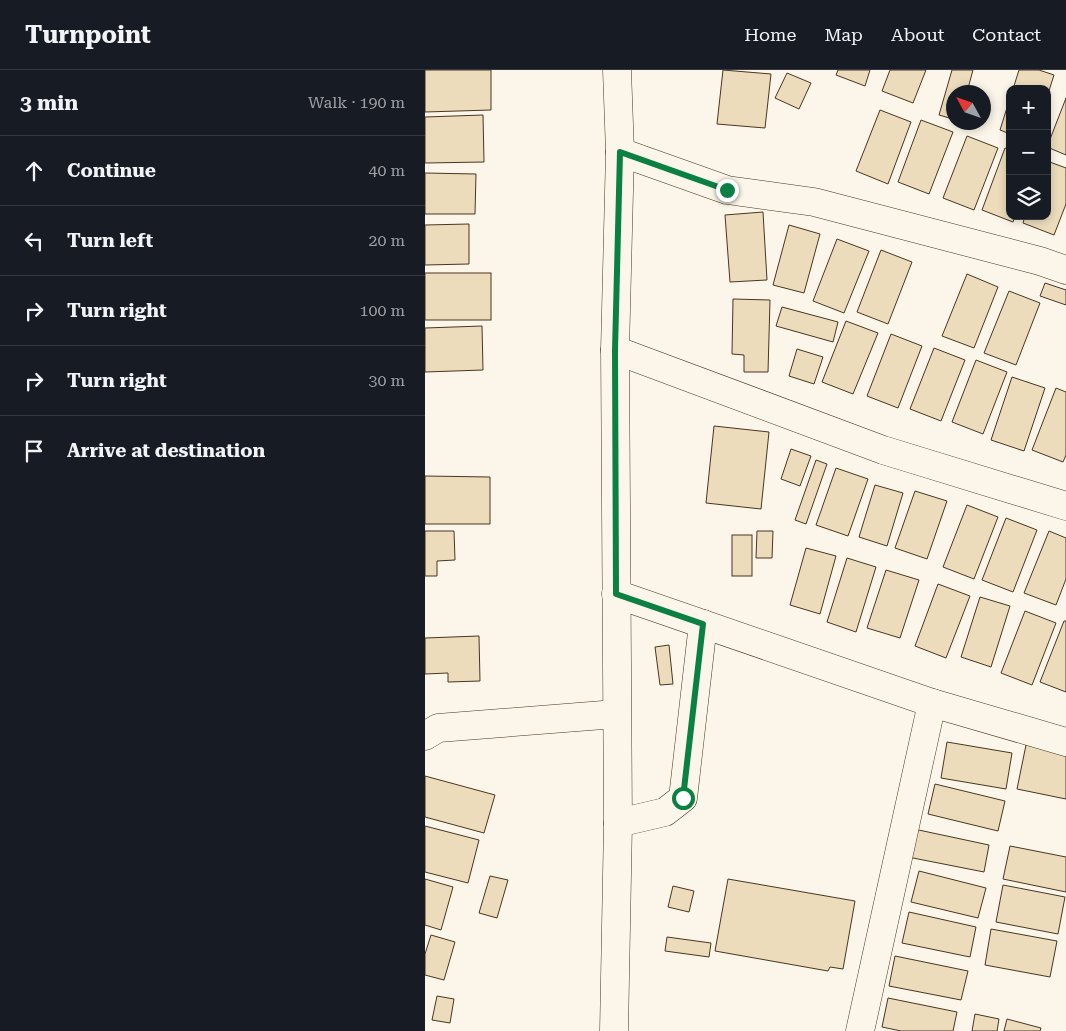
<!DOCTYPE html>
<html lang="en">
<head>
<meta charset="utf-8">
<style>
  :root { --surface:#171b24; --page:#242831; --text:#f1f3f6; --muted:#9ea1a6; --line:#363941 }
  body { margin:0; font-family:"Roboto Serif",serif; background:var(--page); color:var(--text) }
  .controls { position:absolute; right:15px; top:15px; display:grid; overflow:hidden; border-radius:10px; box-shadow:0 2px 8px #0003 }
  .controls button { width:45px; height:45px; display:grid; place-items:center; padding:0; border:0; border-bottom:1px solid var(--line); background:var(--surface); color:var(--text); font:25px sans-serif }
  .compass { position:absolute; left:521px; top:15px; width:45px; height:45px; border-radius:50%; background:var(--surface); box-shadow:0 2px 8px #0003; rotate:310deg }
  .stop { position:absolute; width:15px; height:15px; margin:-11px; border:4px solid #0b8043; border-radius:50%; background:#fff }
  .stop.end { background:#0b8043; border-color:#fff; box-shadow:0 1px 5px #0008 }
  .list { margin:0; padding:0; list-style:none }
  h2 { display:flex; justify-content:space-between; align-items:center; height:65px; margin:0; padding:0 20px; font-size:21px }
  h2 small { font-size:16px; font-weight:400; color:var(--muted) }
  .list li { display:grid; grid-template-columns:32px 1fr auto; gap:15px; align-items:center; box-sizing:border-box; height:70px; padding:0 20px; border-top:1px solid var(--line) }
  .list b { display:block; font-size:19px; white-space:nowrap }
  .list em { font-size:16px; font-style:normal; color:var(--muted) }
  .icon { flex:none; width:28px; height:28px; fill:none; stroke:currentColor; stroke-width:2; stroke-linecap:round; stroke-linejoin:round }
  .map { position:relative; flex:none; width:641px; height:961px; overflow:hidden }
  header { display:flex; align-items:center; gap:30px; box-sizing:border-box; height:70px; padding:0 25px; background:var(--surface); border-bottom:1px solid var(--line) }
  header strong { font-size:24px }
  nav { display:flex; gap:28px; margin-inline-start:auto; font-size:18px }
  main { display:flex }
  aside { flex:1; background:var(--surface) }
  .map>svg:first-child { display:block }
  .building { fill:#ecdcbc; stroke:#4a3520 }
  .lines { fill:none; stroke-linecap:round; stroke-linejoin:round }
  .minor-casing { stroke:#4a3520; stroke-width:29 }
  .minor { stroke:#fbf6e9; stroke-width:28 }
  .route { stroke:#0b8043; stroke-width:6 }
</style>
</head>
<body>
<header>
<strong>Turnpoint</strong>
<nav><a>Home</a><a>Map</a><a>About</a><a>Contact</a></nav>
</header>
<main>
<aside>
<h2>3 min<small>Walk · 190 m</small></h2>
<ul class="list">
<li><svg class="icon" aria-label="ahead" viewBox="0 0 24 24"><path d="M12 20V5M6 11l6-6 6 6"/></svg><div><b>Continue</b></div><em>40 m</em></li>
<li><svg class="icon" aria-label="left" viewBox="0 0 24 24"><path d="M17 20v-9H6M10 6l-5 5 5 5"/></svg><div><b>Turn left</b></div><em>20 m</em></li>
<li><svg class="icon" aria-label="right" viewBox="0 0 24 24"><path d="M7 20v-9h11M14 6l5 5-5 5"/></svg><div><b>Turn right</b></div><em>100 m</em></li>
<li><svg class="icon" aria-label="right" viewBox="0 0 24 24"><path d="M7 20v-9h11M14 6l5 5-5 5"/></svg><div><b>Turn right</b></div><em>30 m</em></li>
<li><svg class="icon" aria-label="arrive" viewBox="0 0 24 24"><path d="M6 21V4h12l-3 4 3 4H6"/></svg><div><b>Arrive at destination</b></div></li>
</ul>
</aside>
<div class="map">
<svg width="641" height="961" viewBox="0 0 641 961">
  <rect width="100%" height="100%" fill="#fbf6e9"/>
  <!-- building -->
  <g class="building">
    <path d="M 0,0 L 66,0 L 66,40 L 0,42 Z"/>
    <path d="M 298,0 L 346,4 L 340,58 L 292,54 Z"/>
    <path d="M 413,0 L 445,0 L 440,16 L 411,5 Z"/>
    <path d="M 465,0 L 501,0 L 488,33 L 457,21 Z"/>
    <path d="M 527,0 L 548,0 L 542,22 L 528,22 L 528,49 L 514,45 Z"/>
    <path d="M 594,0 L 614,0 L 629,5 L 622,27 L 622,19 L 588,19 Z"/>
    <path d="M 362,3 L 386,13 L 374,39 L 350,28 Z"/>
    <path d="M 585,28 L 585,64 L 575,60 Z"/>
    <path d="M 641,28 L 641,85 L 622,77 Z"/>
    <path d="M 455,40 L 486,52 L 463,114 L 431,101 Z"/>
    <path d="M 58,45 L 59,92 L 0,93 L 0,47 Z"/>
    <path d="M 496,50 L 528,62 L 504,124 L 473,112 Z"/>
    <path d="M 542,66 L 573,78 L 549,140 L 518,128 Z"/>
    <path d="M 580,78 L 585,80 L 585,146 L 590,146 L 588,152 L 557,140 Z"/>
    <path d="M 622,91 L 641,98 L 641,134 L 629,165 L 598,153 L 600,146 L 622,146 Z"/>
    <path d="M 0,103 L 51,104 L 50,144 L 0,144 Z"/>
    <path d="M 338,142 L 342,210 L 305,212 L 300,145 Z"/>
    <path d="M 44,154 L 44,194 L 0,195 L 0,155 Z"/>
    <path d="M 364,155 L 395,164 L 379,223 L 348,215 Z"/>
    <path d="M 412,169 L 444,181 L 419,243 L 388,231 Z"/>
    <path d="M 456,180 L 487,192 L 463,254 L 432,242 Z"/>
    <rect x="0" y="203" width="66" height="47"/>
    <path d="M 542,204 L 573,217 L 549,278 L 517,266 Z"/>
    <path d="M 620,213 L 641,220 L 641,235 L 615,226 Z"/>
    <path d="M 584,221 L 615,233 L 591,295 L 559,283 Z"/>
    <path d="M 308,229 L 345,230 L 343,302 L 319,302 L 319,285 L 307,284 Z"/>
    <path d="M 357,237 L 413,252 L 408,272 L 351,256 Z"/>
    <path d="M 421,251 L 453,263 L 428,324 L 397,312 Z"/>
    <path d="M 57,256 L 58,300 L 0,302 L 0,258 Z"/>
    <path d="M 466,264 L 497,276 L 473,338 L 442,326 Z"/>
    <path d="M 509,278 L 540,290 L 516,351 L 485,339 Z"/>
    <path d="M 372,279 L 398,287 L 389,314 L 364,306 Z"/>
    <path d="M 551,290 L 582,302 L 558,364 L 527,352 Z"/>
    <path d="M 587,307 L 620,318 L 599,381 L 566,370 Z"/>
    <path d="M 631,318 L 641,322 L 641,385 L 638,392 L 607,380 Z"/>
    <path d="M 289,356 L 344,362 L 336,439 L 281,433 Z"/>
    <path d="M 366,379 L 386,386 L 375,416 L 356,409 Z"/>
    <path d="M 391,390 L 402,394 L 381,454 L 370,450 Z"/>
    <path d="M 411,398 L 443,409 L 423,466 L 391,455 Z"/>
    <path d="M 0,406 L 65,407 L 65,454 L 0,454 Z"/>
    <path d="M 450,415 L 478,423 L 462,476 L 434,467 Z"/>
    <path d="M 490,421 L 522,431 L 502,489 L 470,478 Z"/>
    <path d="M 542,435 L 573,447 L 549,509 L 518,497 Z"/>
    <path d="M 581,448 L 612,460 L 588,522 L 557,510 Z"/>
    <path d="M 0,461 L 29,461 L 30,490 L 12,491 L 12,506 L 0,506 Z"/>
    <path d="M 332,461 L 348,461 L 347,488 L 331,488 Z"/>
    <path d="M 624,461 L 641,468 L 641,509 L 631,535 L 599,523 Z"/>
    <rect x="307" y="465" width="20" height="41"/>
    <path d="M 381,478 L 411,486 L 395,544 L 365,535 Z"/>
    <path d="M 422,488 L 451,497 L 431,562 L 402,552 Z"/>
    <path d="M 461,500 L 494,510 L 475,568 L 442,558 Z"/>
    <path d="M 513,514 L 545,526 L 521,588 L 490,576 Z"/>
    <path d="M 555,527 L 585,536 L 566,597 L 536,587 Z"/>
    <path d="M 600,541 L 631,553 L 607,615 L 576,603 Z"/>
    <path d="M 639,551 L 641,551 L 641,622 L 615,612 Z"/>
    <path d="M 54,566 L 55,611 L 23,612 L 23,603 L 0,604 L 0,568 Z"/>
    <path d="M 244,575 L 248,614 L 235,615 L 230,577 Z"/>
    <path d="M 522,672 L 587,683 L 581,719 L 516,708 Z"/>
    <path d="M 601,675 L 641,683 L 641,729 L 592,719 Z"/>
    <path d="M 0,706 L 70,725 L 59,763 L 0,747 Z"/>
    <path d="M 510,714 L 580,731 L 573,761 L 503,744 Z"/>
    <path d="M 0,756 L 54,770 L 43,813 L 0,802 Z"/>
    <path d="M 489,759 L 564,775 L 559,802 L 483,787 Z"/>
    <path d="M 585,776 L 641,787 L 641,822 L 578,809 Z"/>
    <path d="M 494,801 L 561,818 L 553,848 L 486,832 Z"/>
    <path d="M 65,806 L 83,810 L 72,848 L 54,843 Z"/>
    <path d="M 0,809 L 28,817 L 16,860 L 0,855 Z"/>
    <path d="M 303,809 L 430,831 L 418,899 L 405,897 L 403,901 L 290,881 Z"/>
    <path d="M 578,815 L 640,827 L 633,864 L 571,852 Z"/>
    <path d="M 248,816 L 269,821 L 264,842 L 243,837 Z"/>
    <path d="M 484,842 L 551,857 L 545,887 L 477,873 Z"/>
    <path d="M 566,859 L 632,871 L 625,907 L 560,895 Z"/>
    <path d="M 6,865 L 30,872 L 19,910 L 0,905 L 0,884 Z"/>
    <path d="M 242,867 L 286,873 L 284,887 L 240,881 Z"/>
    <path d="M 470,886 L 543,901 L 536,930 L 464,916 Z"/>
    <path d="M 12,926 L 29,929 L 25,953 L 7,950 Z"/>
    <path d="M 463,928 L 532,942 L 528,961 L 476,961 L 457,957 Z"/>
    <path d="M 550,944 L 574,949 L 572,961 L 547,961 Z"/>
    <path d="M 582,949 L 616,958 L 615,961 L 579,961 Z"/>
  </g>
  <g class="lines">
    <!-- minor casing -->
    <g class="minor-casing">
      <g id="minor">
        <path d="M 195,82 L 302,120 L 389,132 L 615,191 L 641,200"/>
        <path d="M 190,280 L 458,380 L 641,436"/>
        <path d="M 191,524 L 507,633 L 641,672"/>
        <path d="M 0,666 L 13,658 L 191,644"/>
        <path d="M 193,753 L 240,742 L 258,728 L 278,554"/>
        <path d="M 189,961 L 193,753 L 190,280 L 195,82 L 192,0"/>
        <path d="M 435,961 L 507,633"/>
      </g>
    </g>
    <!-- minor -->
    <use href="#minor" class="minor"/>
  </g>
  <g class="lines">
    <!-- route -->
    <path class="route" d="M 258,728 L 278,554 L 191,524 L 190,280 L 195,82 L 302,120"/>
  </g>
</svg>
<div class="controls">
<button>+</button>
<button>−</button>
<button><svg class="icon" aria-label="layers" viewBox="0 0 24 24"><path d="M12 4l9 5-9 5-9-5zM3 14l9 5 9-5"/></svg></button>
</div>
<svg class="compass" viewBox="-18 -18 36 36"><path d="M0-13l5 13h-10z" fill="#e53935"/><path d="M0 13l5-13h-10z" fill="#9ea1a6"/></svg>
<div class="stop" style="left:258px;top:728px"></div>
<div class="stop end" style="left:302px;top:120px"></div>
</div>
</main>
</body>
</html>
